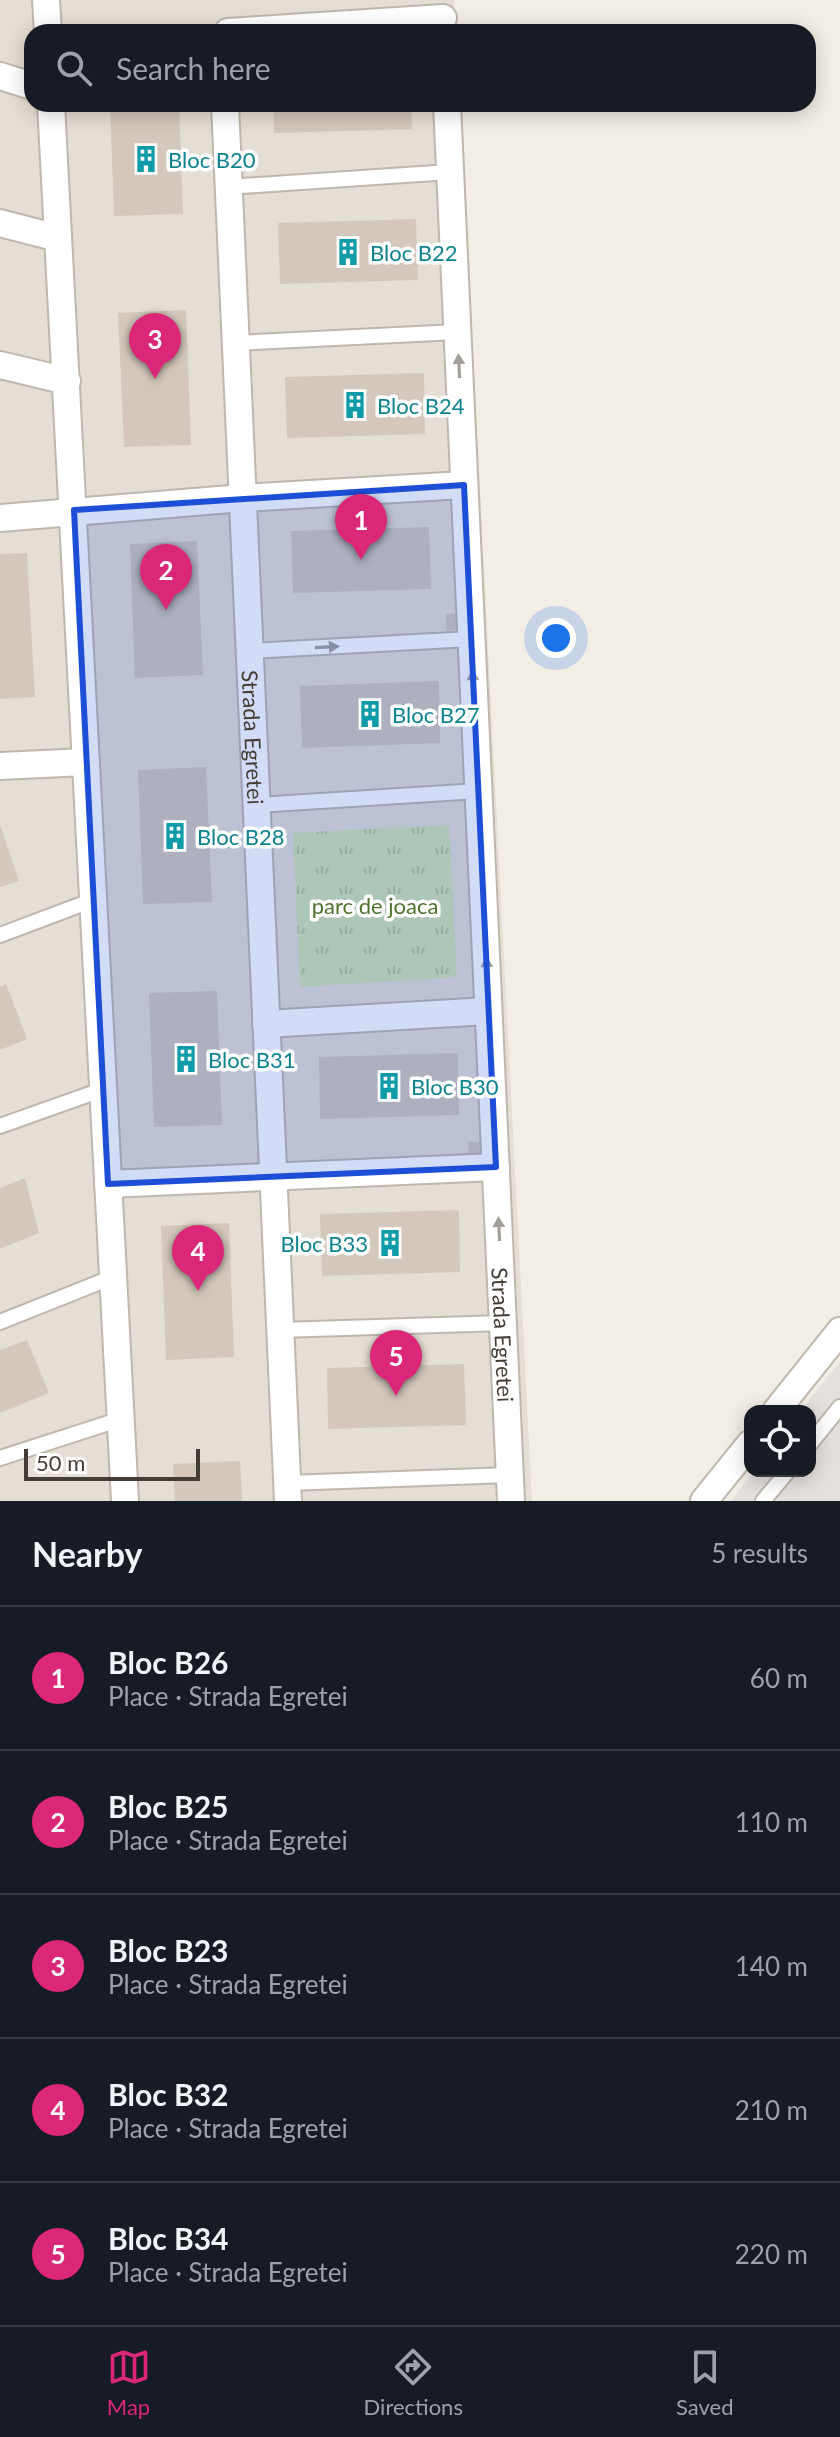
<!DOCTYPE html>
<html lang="en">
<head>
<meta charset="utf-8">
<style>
  :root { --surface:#171b24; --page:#20242c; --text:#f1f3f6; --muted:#9ea1a6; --line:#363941; --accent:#db2777 }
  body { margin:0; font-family:Lato,sans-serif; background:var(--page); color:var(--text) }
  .controls { position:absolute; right:24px; bottom:24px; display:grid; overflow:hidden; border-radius:16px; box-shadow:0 4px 20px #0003 }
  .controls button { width:72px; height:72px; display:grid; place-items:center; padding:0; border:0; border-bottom:2px solid var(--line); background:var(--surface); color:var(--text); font:40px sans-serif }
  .scale { position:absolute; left:24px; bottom:20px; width:176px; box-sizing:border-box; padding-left:8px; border:4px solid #443d35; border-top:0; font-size:22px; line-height:28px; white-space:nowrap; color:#443d35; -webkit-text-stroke:6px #fff; paint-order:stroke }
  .you { position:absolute; left:556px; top:638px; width:28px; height:28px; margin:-20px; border:6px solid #fff; border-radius:50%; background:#1a73e8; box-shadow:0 0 0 12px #1a73e833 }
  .badge { display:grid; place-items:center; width:52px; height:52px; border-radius:50%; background:var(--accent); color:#fff; font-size:26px; font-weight:700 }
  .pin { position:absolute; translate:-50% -66px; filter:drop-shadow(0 2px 4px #0008) }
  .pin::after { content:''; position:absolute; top:42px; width:28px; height:24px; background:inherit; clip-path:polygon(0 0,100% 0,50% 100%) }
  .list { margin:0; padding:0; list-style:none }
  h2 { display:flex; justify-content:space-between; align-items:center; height:104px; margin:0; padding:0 32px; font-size:34px }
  h2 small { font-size:26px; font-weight:400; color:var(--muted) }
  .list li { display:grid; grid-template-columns:52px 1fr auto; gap:24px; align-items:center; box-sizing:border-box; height:144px; padding:0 32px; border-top:2px solid var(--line) }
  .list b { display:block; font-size:30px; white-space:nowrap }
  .list p { margin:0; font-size:26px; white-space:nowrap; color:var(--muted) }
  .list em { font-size:26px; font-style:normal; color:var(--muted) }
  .icon { flex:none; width:44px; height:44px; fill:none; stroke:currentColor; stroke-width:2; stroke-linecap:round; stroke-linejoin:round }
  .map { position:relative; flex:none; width:840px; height:1501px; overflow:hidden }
  .search { position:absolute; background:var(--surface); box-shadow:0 4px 20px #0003; left:24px; right:24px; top:24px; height:88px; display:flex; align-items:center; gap:20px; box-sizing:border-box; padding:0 28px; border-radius:24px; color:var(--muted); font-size:30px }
  .sheet { height:824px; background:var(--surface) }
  nav { display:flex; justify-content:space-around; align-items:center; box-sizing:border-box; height:112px; border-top:2px solid var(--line); background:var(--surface); font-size:22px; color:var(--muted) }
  nav a { display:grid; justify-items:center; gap:4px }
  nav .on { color:var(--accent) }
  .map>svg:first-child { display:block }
  .residential { fill:#e5ded4 }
  .park { fill:url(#park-tufts) }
  .parking { fill:#e3e0dd }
  .building { fill:#d3c8bb }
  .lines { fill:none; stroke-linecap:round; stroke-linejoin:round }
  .lane-casing { stroke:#bfb7ac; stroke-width:18 }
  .street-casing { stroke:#bfb7ac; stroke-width:30 }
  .lane { stroke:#fff; stroke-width:14 }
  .street { stroke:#fff; stroke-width:26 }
  .oneway { fill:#a29e9a }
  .marked { fill:#1d4ed8; fill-opacity:0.2; stroke:#1d4ed8; stroke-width:6; stroke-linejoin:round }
  .labels { text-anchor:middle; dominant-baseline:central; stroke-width:7; stroke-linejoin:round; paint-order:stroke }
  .culture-label { font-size:22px; fill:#0d838f; stroke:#fff; text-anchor:start }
  .street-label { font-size:22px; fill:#443d35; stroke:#fff }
  .park-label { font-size:22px; fill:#4c722c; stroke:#fff }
</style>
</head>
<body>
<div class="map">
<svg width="840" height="1501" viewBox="0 0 840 1501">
  <defs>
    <pattern id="park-tufts" width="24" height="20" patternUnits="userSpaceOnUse" patternTransform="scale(2)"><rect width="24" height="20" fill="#d1e4b0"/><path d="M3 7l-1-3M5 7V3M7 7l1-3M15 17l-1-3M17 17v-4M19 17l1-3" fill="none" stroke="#b5c498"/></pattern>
  </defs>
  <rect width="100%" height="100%" fill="#f2ede5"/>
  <!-- residential -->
  <path class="residential" d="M 0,0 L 454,0 L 456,32 L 32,32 L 32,104 L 460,104 L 532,1501 L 0,1501 Z"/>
  <!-- park -->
  <path class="park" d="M 449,825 L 457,977 L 300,987 L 293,833 Z"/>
  <!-- parking -->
  <path class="parking" d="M 840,1361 L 840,1501 L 731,1501 L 754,1471 L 810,1471 L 810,1411 L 801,1411 Z"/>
  <!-- building -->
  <g class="building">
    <path d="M 110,104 L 179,104 L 183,214 L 114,216 Z"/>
    <path d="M 273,104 L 411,104 L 412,129 L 274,133 Z"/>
    <path d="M 416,219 L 418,280 L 280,284 L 278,223 Z"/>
    <path d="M 186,310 L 191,445 L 124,447 L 118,313 Z"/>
    <path d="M 424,373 L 425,434 L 287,438 L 285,377 Z"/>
    <path d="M 429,527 L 431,589 L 293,593 L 291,531 Z"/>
    <path d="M 197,541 L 203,675 L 135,678 L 130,544 Z"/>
    <path d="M 27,553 L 35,697 L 0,699 L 0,554 Z"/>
    <path d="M 464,613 L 463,623 L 456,630 L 446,631 L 446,614 Z"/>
    <path d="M 439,681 L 440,743 L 302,748 L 300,686 Z"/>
    <path d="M 206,767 L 212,902 L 143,904 L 138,770 Z"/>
    <path d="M 0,825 L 19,881 L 0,887 Z"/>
    <path d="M 6,984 L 27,1039 L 0,1050 L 0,987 Z"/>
    <path d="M 217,991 L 222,1125 L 154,1127 L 149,993 Z"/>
    <path d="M 458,1053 L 459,1115 L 320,1119 L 319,1057 Z"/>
    <path d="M 468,1142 L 482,1142 L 483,1149 L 478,1155 L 469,1156 Z"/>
    <path d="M 25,1178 L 39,1233 L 0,1249 L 0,1188 Z"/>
    <path d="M 459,1210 L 460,1272 L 322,1276 L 320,1214 Z"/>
    <path d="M 229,1223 L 234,1357 L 166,1360 L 161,1226 Z"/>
    <path d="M 27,1340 L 49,1393 L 0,1413 L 0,1350 Z"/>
    <path d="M 464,1364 L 466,1425 L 328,1429 L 327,1368 Z"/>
    <path d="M 240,1461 L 242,1501 L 175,1501 L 173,1464 Z"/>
  </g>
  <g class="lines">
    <!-- lane casing -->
    <g class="lane-casing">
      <g id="lane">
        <path d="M 228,187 L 450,172"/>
        <path d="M 235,343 L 457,332"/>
        <path d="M 250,651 L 471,639"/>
        <path d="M 257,805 L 478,791"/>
        <path d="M 0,935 L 93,900"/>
        <path d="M 0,1126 L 104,1089"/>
        <path d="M 0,1322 L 113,1277"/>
        <path d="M 280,1330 L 503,1323"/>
        <path d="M 810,1444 L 840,1407"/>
        <path d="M 0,1458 L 121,1419"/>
        <path d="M 287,1483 L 510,1475"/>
        <path d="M 763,1501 L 788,1471"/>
      </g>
    </g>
    <!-- street casing -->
    <g class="street-casing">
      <g id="street">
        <path d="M 46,0 L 48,32"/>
        <path d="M 228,32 L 443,18"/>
        <path d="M 0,76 L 32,86"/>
        <path d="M 51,104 L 125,1501"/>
        <path id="s1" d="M 225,104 L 288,1501"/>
        <path id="s2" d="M 447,104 L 511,1501"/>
        <path d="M 0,223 L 58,238"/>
        <path d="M 0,365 L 67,381"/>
        <path d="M 0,518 L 243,498 L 464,485"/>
        <path d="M 0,766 L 86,762"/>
        <path d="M 266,1024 L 488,1011"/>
        <path d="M 108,1184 L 496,1167"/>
        <path d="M 776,1411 L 840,1331"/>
        <path d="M 704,1501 L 750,1444"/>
      </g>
    </g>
    <!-- lane -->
    <use href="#lane" class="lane"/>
    <!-- street -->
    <use href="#street" class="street"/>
  </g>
  <!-- one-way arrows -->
  <defs><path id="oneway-solid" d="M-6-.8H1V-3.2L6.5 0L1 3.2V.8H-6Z" transform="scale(2)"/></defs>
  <g class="oneway">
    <use href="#oneway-solid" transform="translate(459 366) rotate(-93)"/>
    <use href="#oneway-solid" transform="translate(327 647) rotate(-3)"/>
    <use href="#oneway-solid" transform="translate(473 682) rotate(-93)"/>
    <use href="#oneway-solid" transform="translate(487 969) rotate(-93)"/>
    <use href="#oneway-solid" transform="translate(499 1229) rotate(-93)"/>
  </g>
  <!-- marked area -->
  <path class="marked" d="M 464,485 L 496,1167 L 108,1184 L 74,510 Z"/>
  <!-- icons -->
  <defs>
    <g id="building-bare" transform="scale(2.16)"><path d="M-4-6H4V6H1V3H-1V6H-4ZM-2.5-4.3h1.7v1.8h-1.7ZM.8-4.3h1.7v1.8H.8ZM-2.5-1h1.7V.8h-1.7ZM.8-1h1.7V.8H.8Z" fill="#0f9aa8" stroke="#fff" stroke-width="2.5" paint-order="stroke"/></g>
  </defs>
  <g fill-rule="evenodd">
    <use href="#building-bare" x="146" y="159"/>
    <use href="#building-bare" x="348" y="252"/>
    <use href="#building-bare" x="355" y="405"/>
    <use href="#building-bare" x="370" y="714"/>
    <use href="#building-bare" x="175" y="836"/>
    <use href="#building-bare" x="186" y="1059"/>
    <use href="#building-bare" x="389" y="1086"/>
    <use href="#building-bare" x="390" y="1243"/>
  </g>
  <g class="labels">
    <!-- culture labels -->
    <g class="culture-label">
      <text x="168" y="159">Bloc B20</text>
      <text x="370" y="252">Bloc B22</text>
      <text x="377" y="405">Bloc B24</text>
      <text x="392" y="714">Bloc B27</text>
      <text x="197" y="836">Bloc B28</text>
      <text x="208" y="1059">Bloc B31</text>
      <text x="411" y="1086">Bloc B30</text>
      <text x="368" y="1243" text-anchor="end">Bloc B33</text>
    </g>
    <!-- street labels -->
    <g class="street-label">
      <text stroke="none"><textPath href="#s1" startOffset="634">Strada Egretei</textPath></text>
      <text stroke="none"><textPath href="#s2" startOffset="1232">Strada Egretei</textPath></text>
    </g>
    <!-- park labels -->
    <g class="park-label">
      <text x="375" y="905">parc de joaca</text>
    </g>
  </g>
</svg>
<div class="controls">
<button><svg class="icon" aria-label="locate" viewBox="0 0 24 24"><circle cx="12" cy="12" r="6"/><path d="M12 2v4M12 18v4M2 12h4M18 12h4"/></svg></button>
</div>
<div class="scale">50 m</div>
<div class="you"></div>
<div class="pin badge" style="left:361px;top:560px">1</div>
<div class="pin badge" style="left:166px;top:610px">2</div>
<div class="pin badge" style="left:155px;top:379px">3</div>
<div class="pin badge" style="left:198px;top:1291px">4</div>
<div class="pin badge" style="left:396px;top:1396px">5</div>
<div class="search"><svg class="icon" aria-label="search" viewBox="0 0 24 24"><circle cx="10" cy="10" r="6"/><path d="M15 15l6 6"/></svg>Search here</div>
</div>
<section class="sheet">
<h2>Nearby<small>5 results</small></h2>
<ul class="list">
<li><span class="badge">1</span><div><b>Bloc B26</b><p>Place · Strada Egretei</p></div><em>60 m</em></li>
<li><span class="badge">2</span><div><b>Bloc B25</b><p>Place · Strada Egretei</p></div><em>110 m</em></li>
<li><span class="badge">3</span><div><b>Bloc B23</b><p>Place · Strada Egretei</p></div><em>140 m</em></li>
<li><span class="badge">4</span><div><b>Bloc B32</b><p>Place · Strada Egretei</p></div><em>210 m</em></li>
<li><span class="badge">5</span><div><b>Bloc B34</b><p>Place · Strada Egretei</p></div><em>220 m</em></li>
</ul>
</section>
<nav>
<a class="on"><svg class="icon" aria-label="map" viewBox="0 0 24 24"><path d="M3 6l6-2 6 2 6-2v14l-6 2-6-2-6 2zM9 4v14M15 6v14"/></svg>Map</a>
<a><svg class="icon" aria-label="directions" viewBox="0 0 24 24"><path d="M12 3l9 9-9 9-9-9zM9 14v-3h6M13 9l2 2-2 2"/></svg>Directions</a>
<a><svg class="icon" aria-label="saved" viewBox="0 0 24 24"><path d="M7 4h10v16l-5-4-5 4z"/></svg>Saved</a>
</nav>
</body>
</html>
